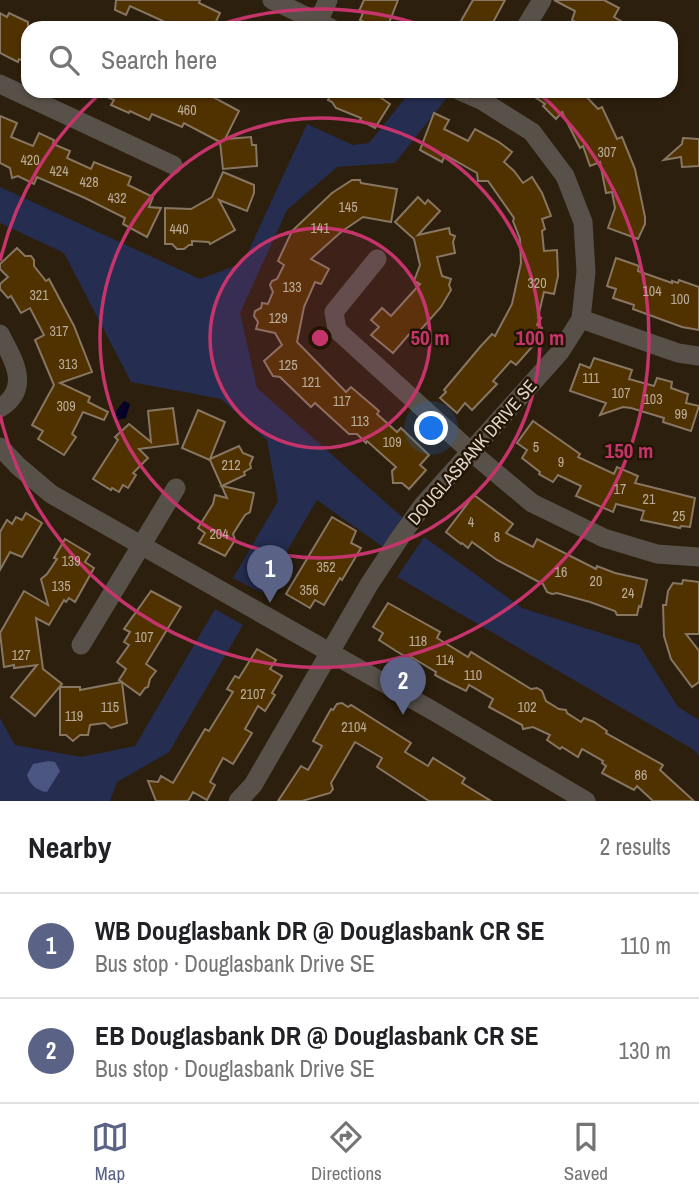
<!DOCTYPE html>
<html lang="en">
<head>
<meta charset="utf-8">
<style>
  :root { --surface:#fff; --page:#f6f6f6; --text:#202124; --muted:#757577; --line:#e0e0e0; --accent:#5a6386 }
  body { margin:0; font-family:"Archivo Narrow",sans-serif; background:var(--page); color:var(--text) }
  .you { position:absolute; left:432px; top:429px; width:24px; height:24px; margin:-18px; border:5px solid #fff; border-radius:50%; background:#1a73e8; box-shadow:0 0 0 10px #1a73e833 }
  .badge { display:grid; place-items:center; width:46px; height:46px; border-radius:50%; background:var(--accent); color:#fff; font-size:23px; font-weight:700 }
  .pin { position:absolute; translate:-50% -58px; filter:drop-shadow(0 2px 4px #0008) }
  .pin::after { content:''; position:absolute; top:37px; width:24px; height:21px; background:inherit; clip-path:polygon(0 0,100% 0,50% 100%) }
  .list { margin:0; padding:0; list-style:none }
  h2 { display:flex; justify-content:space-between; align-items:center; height:91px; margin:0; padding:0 28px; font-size:30px }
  h2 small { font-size:23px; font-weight:400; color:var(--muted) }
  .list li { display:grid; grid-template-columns:46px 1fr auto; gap:21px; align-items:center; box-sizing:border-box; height:105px; padding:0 28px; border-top:2px solid var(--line) }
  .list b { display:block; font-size:26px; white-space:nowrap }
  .list p { margin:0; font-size:23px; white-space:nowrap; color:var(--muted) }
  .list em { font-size:23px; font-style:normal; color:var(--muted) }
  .icon { flex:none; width:38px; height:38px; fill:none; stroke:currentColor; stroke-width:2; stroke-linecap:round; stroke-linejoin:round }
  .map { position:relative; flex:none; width:699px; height:801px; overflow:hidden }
  .search { position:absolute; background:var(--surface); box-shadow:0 2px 5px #0004; left:21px; right:21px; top:21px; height:77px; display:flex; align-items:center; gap:18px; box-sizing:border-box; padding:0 24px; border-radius:21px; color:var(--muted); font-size:26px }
  .sheet { height:301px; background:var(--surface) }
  nav { display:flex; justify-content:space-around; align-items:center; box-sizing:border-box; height:98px; border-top:2px solid var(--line); background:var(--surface); font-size:19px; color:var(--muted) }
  nav a { display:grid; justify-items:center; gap:4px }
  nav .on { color:var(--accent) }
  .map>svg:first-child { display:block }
  .green { fill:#252d50 }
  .forest { fill:#4b5582 }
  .water { fill:#040327 }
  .building { fill:#503100; stroke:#877662; stroke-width:2 }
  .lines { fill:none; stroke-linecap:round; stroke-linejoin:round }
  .minor { stroke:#585149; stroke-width:19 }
  .ring { fill:none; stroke:#c6346c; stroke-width:3.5 }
  .labels { text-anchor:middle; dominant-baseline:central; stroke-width:5; stroke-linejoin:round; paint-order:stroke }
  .number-label { font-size:14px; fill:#baac98 }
  .street-label { font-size:18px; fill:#ded5ca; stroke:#221504 }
  .centre { fill:#c6346c; stroke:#221504; stroke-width:3.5 }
  .ring-label { font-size:21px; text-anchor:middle; font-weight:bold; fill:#c6346c; stroke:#221504; stroke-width:5; stroke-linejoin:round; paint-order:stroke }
</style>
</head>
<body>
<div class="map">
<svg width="699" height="801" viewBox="0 0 699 801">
  <rect width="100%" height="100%" fill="#2c1f0d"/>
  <!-- green -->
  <g class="green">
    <path d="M 411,91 L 428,91 L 446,99 L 395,163 L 337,167 L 287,210 L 240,313 L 257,388 L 403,518 L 383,547 L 317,500 L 262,593 L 233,578 L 278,501 L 267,440 L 221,399 L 131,382 L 64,253 L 0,223 L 0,187 L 200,279 L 243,263 L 307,124 L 353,145 L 369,143 Z"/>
    <path d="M 424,537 L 522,608 L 639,645 L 678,707 L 699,720 L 699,756 L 694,750 L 397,577 Z"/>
    <path d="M 215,609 L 243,625 L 169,752 L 117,782 L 110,801 L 0,801 L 0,718 L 15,745 L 81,757 L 135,746 Z"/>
  </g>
  <!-- forest -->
  <path class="forest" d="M 49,761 L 55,762 L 60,771 L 47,792 C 37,791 30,785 27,775 L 33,764 Z"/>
  <!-- water -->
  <path class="water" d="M 124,401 L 130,404 L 126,418 L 117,420 L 115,418 L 116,411 Z"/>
  <!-- building -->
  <g class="building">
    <path d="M 116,0 L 200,0 L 199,3 L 220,13 L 213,28 L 160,28 L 163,21 L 130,6 L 126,15 L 115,10 Z"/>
    <path d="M 364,0 L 398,0 L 387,28 L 377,28 L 360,20 L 363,13 L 359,11 Z"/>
    <path d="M 473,0 L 505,0 L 490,28 L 457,28 Z"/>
    <path d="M 554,0 L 604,0 L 619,8 L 614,17 L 633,28 L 586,28 L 572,20 L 575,11 Z"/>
    <path d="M 0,13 L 7,17 L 9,13 L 28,22 L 28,63 L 19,59 L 18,62 L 0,53 Z"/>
    <path d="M 93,91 L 202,91 L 239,111 L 225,139 L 251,137 L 252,145 L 256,145 L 257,166 L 223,169 L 220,142 L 184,123 L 182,127 L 152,114 L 149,120 L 130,111 L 129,113 L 111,105 L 114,100 Z"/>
    <path d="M 332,91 L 385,91 L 381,98 L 390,104 L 375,128 L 360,120 L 361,118 L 336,108 L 332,102 L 328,100 Z"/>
    <path d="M 526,91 L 581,91 L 598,109 L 602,107 L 617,139 L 622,137 L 635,169 L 645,217 L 645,224 L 638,239 L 608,228 L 615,208 L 612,192 L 606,193 L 600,162 L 590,166 L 583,146 L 580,148 L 562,112 L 556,119 L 543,106 L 545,104 Z"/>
    <path d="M 434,113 L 449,120 L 444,129 L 468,141 L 475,129 L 499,142 L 512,152 L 504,162 L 514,171 L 523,183 L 532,177 L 542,193 L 551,216 L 542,219 L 545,229 L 542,231 L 544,251 L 557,250 L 558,276 L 554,294 L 544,292 L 538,317 L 541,318 L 537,325 L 542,328 L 532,347 L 516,365 L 511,361 L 493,381 L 497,384 L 472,410 L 465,403 L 457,413 L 440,398 L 446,392 L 444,390 L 480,347 L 492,334 L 495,336 L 512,304 L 521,263 L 520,239 L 513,221 L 514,218 L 488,181 L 478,181 L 477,173 L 445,155 L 442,162 L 420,150 Z"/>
    <path d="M 0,116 L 17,123 L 11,137 L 33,146 L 39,133 L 54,140 L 53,144 L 70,151 L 67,158 L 91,169 L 94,162 L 131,177 L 128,185 L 153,197 L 149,207 L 161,208 L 147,237 L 123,224 L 125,218 L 85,198 L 37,177 L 34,184 L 18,176 L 12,178 L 10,168 L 0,163 Z"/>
    <path d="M 683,138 L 699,139 L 699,166 L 682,167 L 681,157 L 664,160 L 682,144 Z"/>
    <path d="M 223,172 L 254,185 L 254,193 L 247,211 L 219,200 L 235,230 L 210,244 L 209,242 L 192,241 L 192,245 L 189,245 L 184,249 L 177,249 L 172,244 L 165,244 L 165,208 L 191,209 L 212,197 Z"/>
    <path d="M 352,180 L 360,180 L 361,183 L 397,189 L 391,222 L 363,217 L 341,232 L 311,259 L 329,269 L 321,284 L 315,282 L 304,307 L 297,342 L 346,392 L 351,387 L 379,411 L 377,414 L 397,432 L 401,428 L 429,455 L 420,465 L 426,470 L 409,489 L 402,483 L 393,483 L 392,471 L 396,467 L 367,441 L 366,443 L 357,434 L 349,434 L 315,403 L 311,407 L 280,377 L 273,376 L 264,361 L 282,345 L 275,333 L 256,329 L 258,322 L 254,316 L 255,311 L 261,308 L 262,303 L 268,304 L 273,292 L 270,285 L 272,281 L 277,279 L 284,265 L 278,261 L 292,231 L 332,193 Z"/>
    <path d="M 418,197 L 425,204 L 428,200 L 440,211 L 418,235 L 449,228 L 450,234 L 455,236 L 453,242 L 455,253 L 437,257 L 442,276 L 451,279 L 449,285 L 451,290 L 441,307 L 416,335 L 412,331 L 393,353 L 371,335 L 379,327 L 371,320 L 382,308 L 391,316 L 420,284 L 414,281 L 420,265 L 414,239 L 395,222 Z"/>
    <path d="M 17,248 L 25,256 L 31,256 L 34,260 L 34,266 L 46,281 L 49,279 L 74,326 L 92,372 L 60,383 L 90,397 L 88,402 L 108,412 L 104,420 L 83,412 L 72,434 L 76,437 L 64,455 L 38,439 L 43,431 L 32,425 L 54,385 L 35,340 L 44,335 L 30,308 L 21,313 L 11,296 L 8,298 L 0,289 L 0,284 L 8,277 L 0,269 L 0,264 Z"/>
    <path d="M 616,258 L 639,266 L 638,271 L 672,283 L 672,281 L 678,283 L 679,280 L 699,287 L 699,330 L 682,327 L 633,309 L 634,305 L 613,298 L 616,289 L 607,286 Z"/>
    <path d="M 594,358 L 632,370 L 629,379 L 654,386 L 657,378 L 672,382 L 671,388 L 688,394 L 686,403 L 699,406 L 691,431 L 663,422 L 664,418 L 631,408 L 623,407 L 600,415 L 606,403 L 570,391 L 580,364 L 590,368 Z"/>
    <path d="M 173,408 L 178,444 L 139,449 L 148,458 L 133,473 L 136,475 L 128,488 L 123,485 L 119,492 L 112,488 L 111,490 L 93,479 L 118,440 L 115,437 L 129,424 L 151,442 L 148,411 Z"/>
    <path d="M 198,410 L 225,422 L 210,459 L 239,446 L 243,453 L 253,457 L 250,464 L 251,468 L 244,472 L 245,475 L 222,486 L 254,493 L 250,512 L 245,515 L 233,534 L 235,540 L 225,556 L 199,543 L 205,533 L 198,528 L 213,504 L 215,495 L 227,498 L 210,460 L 182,448 Z"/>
    <path d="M 533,421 L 580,454 L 578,457 L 614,474 L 617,467 L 638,476 L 635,483 L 695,498 L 690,527 L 681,526 L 680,528 L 641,520 L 644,511 L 616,504 L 613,512 L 576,496 L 581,486 L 558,475 L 553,482 L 539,474 L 540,472 L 522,458 L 527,450 L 517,443 Z"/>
    <path d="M 474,495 L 513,524 L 506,533 L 533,547 L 537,539 L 596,569 L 597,566 L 615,573 L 647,580 L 641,607 L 639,606 L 637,615 L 617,615 L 615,611 L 590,602 L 557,593 L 552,594 L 547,592 L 543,584 L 497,560 L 472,542 L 468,548 L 462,543 L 461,544 L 446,532 Z"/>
    <path d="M 26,513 L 42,523 L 22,557 L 10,552 L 0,570 L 0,532 L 7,520 L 12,524 L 16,517 L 22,520 Z"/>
    <path d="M 332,517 L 356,531 L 351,543 L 361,548 L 342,580 L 340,578 L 324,605 L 315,600 L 310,608 L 286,594 Z"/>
    <path d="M 65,539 L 90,554 L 85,562 L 94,568 L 75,602 L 69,598 L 66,602 L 64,600 L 49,625 L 36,618 L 43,669 L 62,684 L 35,716 L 11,697 L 37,665 L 14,668 L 14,665 L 4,667 L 0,633 L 24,591 L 48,605 L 41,579 L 47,574 L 57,559 L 54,558 Z"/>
    <path d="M 683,580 L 699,582 L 699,634 L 686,634 L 699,651 L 699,682 L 692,687 L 671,659 L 664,636 L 663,605 L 666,605 L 668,591 L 673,583 L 682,584 Z"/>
    <path d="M 151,591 L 181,607 L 146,664 L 156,671 L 150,679 L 148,687 L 145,688 L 140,695 L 119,680 L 126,669 L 117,662 L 129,645 L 124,642 L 130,632 L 124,629 Z"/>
    <path d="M 388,603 L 440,632 L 437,638 L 468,657 L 471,652 L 531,689 L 537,688 L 542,691 L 546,701 L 559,709 L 566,710 L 567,713 L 581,722 L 584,718 L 594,722 L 607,731 L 606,733 L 663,765 L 660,770 L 694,801 L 653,801 L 637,786 L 634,790 L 602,773 L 606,766 L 602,763 L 603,761 L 582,749 L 578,757 L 562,747 L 560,749 L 547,740 L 550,735 L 533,727 L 523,729 L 522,725 L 489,707 L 493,699 L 469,685 L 466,691 L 448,682 L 435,675 L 436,672 L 411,657 L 410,659 L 396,651 L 379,640 L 383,633 L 373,627 Z"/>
    <path d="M 257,649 L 276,660 L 270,669 L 282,676 L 272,693 L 275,695 L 265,711 L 258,706 L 245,729 L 252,733 L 233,764 L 223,758 L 210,782 L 215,785 L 207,800 L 193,792 L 188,801 L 156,801 L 148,781 L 158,782 L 161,776 L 173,783 L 205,729 L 209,731 L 233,692 L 227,689 L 235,676 L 239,678 Z"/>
    <path d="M 122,682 L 127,723 L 111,728 L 105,723 L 90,725 L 88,735 L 80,735 L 73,741 L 66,735 L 60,735 L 60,687 L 80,687 L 80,690 Z"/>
    <path d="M 342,703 L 348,707 L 351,705 L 411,743 L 405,752 L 428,766 L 433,758 L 465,778 L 462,783 L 491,801 L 429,801 L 377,767 L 382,758 L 355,742 L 331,783 L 333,789 L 330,793 L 302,801 L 278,801 L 301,766 L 308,770 L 322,746 L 313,741 L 331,709 L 333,710 L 337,704 Z"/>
  </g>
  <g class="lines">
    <!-- minor -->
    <g class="minor">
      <path d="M 272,0 L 331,28"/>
      <path d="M 318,22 L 328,0"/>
      <path d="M 525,28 L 542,0"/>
      <path d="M 0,84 L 173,165"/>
      <path d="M 377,259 L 334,312 L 337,330 L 470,451 L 532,503 L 604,538 L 657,554 L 699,557"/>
      <path d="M 581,319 L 678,353 L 699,356"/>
      <path d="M 0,334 C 13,359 32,388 0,408"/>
      <path d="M 0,447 L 18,466 L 51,494 L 435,712 L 586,801"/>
      <path d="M 81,645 L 176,488"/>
      <path d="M 238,801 L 253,785 L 370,583 L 399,539 L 423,505 L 560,352 L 581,319 L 586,272 L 583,222 L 565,176 L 532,132 L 481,100 L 460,91"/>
    </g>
  </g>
  <!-- distance rings -->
  <circle cx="320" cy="338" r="110" fill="#c6346c" fill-opacity=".12"/>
  <g class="ring">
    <circle cx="320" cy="338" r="110"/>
    <circle cx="320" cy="338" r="220"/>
    <path d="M0 261A329 329 0 0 1 102 92M210 28A329 329 0 0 1 430 28M538 92A329 329 0 1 1 0 415"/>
  </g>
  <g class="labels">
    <!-- number labels -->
    <g class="number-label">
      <text x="187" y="110">460</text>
      <text x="607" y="152">307</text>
      <text x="30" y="160">420</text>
      <text x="59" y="171">424</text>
      <text x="89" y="182">428</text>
      <text x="117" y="198">432</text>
      <text x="348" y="207">145</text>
      <text x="320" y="228">141</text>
      <text x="179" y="229">440</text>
      <text x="537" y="283">320</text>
      <text x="292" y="287">133</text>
      <text x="652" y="291">104</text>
      <text x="39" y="295">321</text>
      <text x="680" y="299">100</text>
      <text x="278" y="318">129</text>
      <text x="59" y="331">317</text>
      <text x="68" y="364">313</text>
      <text x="288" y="365">125</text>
      <text x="591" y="378">111</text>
      <text x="311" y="382">121</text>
      <text x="621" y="393">107</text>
      <text x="653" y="399">103</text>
      <text x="342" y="401">117</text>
      <text x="66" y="406">309</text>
      <text x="681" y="414">99</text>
      <text x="360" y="421">113</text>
      <text x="392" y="442">109</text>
      <text x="536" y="447">5</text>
      <text x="561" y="462">9</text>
      <text x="231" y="465">212</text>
      <text x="620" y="489">17</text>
      <text x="649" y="499">21</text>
      <text x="679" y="516">25</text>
      <text x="471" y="522">4</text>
      <text x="219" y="534">204</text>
      <text x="497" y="537">8</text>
      <text x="71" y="561">139</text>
      <text x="326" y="567">352</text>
      <text x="561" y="572">16</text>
      <text x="596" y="581">20</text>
      <text x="61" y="586">135</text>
      <text x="309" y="590">356</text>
      <text x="628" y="593">24</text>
      <text x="144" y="637">107</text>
      <text x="418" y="641">118</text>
      <text x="21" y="655">127</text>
      <text x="445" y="660">114</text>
      <text x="473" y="675">110</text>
      <text x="253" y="694">2107</text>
      <text x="110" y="707">115</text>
      <text x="527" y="707">102</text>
      <text x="74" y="716">119</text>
      <text x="354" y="727">2104</text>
      <text x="641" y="775">86</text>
    </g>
    <!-- street labels -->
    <g class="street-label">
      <text transform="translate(472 452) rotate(-49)">DOUGLASBANK DRIVE SE</text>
    </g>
  </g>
  <circle cx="320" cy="338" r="10" class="centre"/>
  <g class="ring-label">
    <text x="430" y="345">50 m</text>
    <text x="540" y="345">100 m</text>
    <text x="629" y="458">150 m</text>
  </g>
</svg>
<div class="you"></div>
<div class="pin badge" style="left:270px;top:603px">1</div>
<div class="pin badge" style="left:403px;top:715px">2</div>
<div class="search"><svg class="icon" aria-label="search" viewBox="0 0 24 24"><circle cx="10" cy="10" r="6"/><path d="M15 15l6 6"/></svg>Search here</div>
</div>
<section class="sheet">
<h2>Nearby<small>2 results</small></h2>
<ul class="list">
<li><span class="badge">1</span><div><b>WB Douglasbank DR @ Douglasbank CR SE</b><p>Bus stop · Douglasbank Drive SE</p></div><em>110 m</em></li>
<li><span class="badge">2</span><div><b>EB Douglasbank DR @ Douglasbank CR SE</b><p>Bus stop · Douglasbank Drive SE</p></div><em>130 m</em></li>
</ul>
</section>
<nav>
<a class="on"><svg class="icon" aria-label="map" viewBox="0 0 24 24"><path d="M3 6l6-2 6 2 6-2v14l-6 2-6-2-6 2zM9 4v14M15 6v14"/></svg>Map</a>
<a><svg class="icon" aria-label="directions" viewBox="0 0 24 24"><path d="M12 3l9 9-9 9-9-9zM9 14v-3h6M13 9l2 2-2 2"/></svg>Directions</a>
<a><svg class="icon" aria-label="saved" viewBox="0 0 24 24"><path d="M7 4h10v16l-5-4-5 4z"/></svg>Saved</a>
</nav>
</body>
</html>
